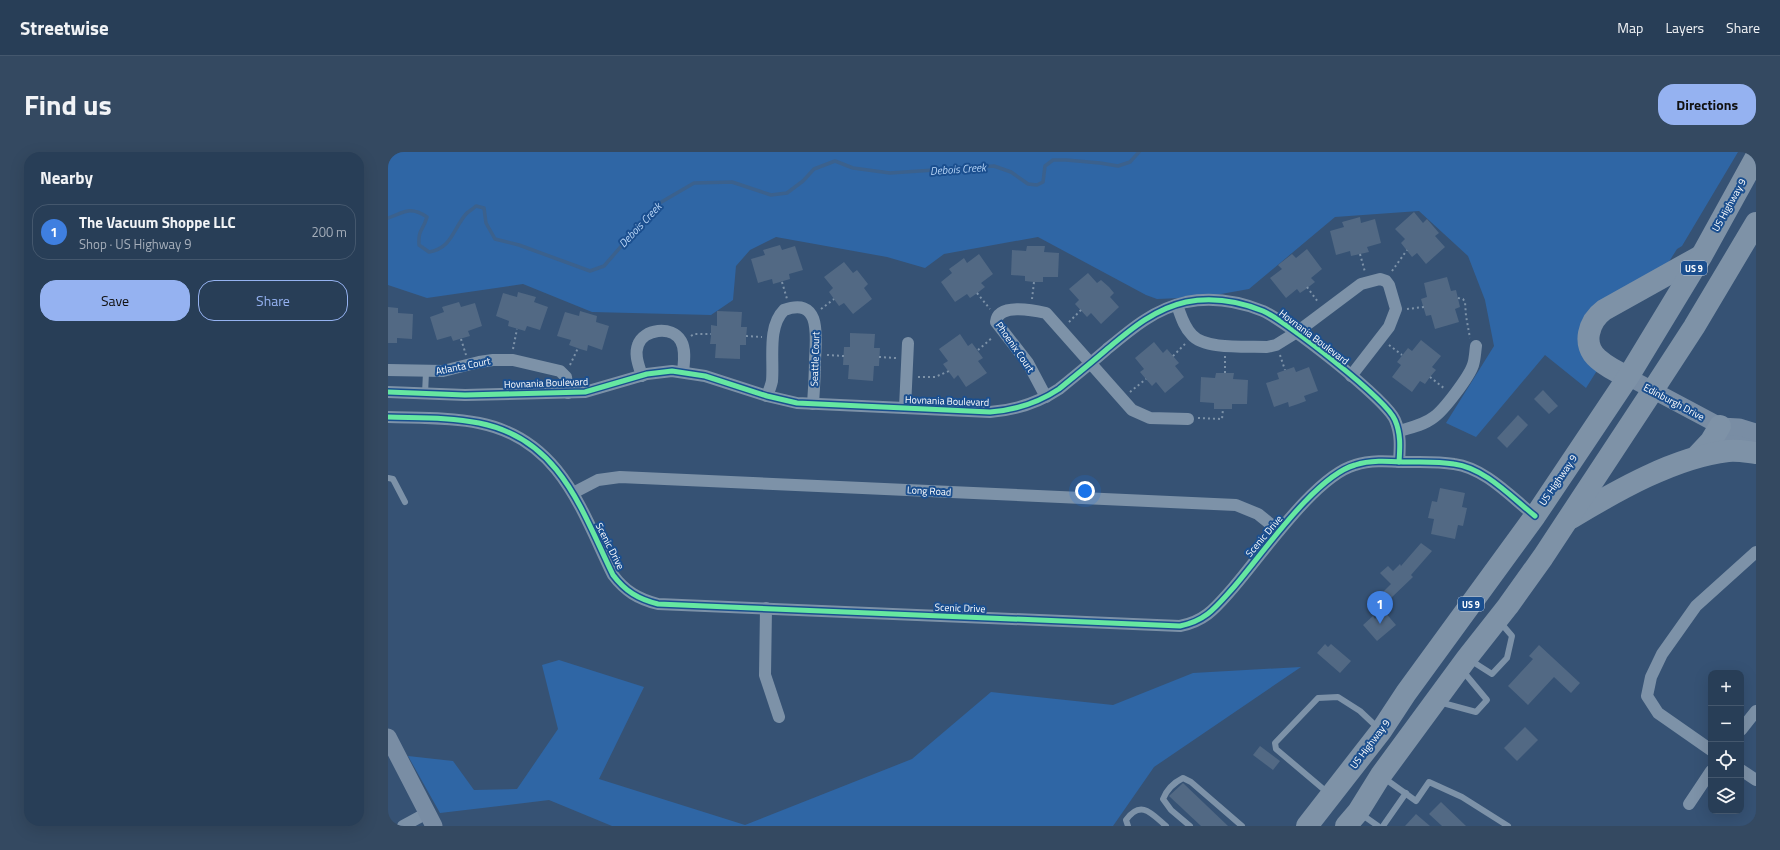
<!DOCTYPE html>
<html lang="en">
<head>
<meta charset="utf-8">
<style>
  :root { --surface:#283e57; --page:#344961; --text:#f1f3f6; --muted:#a5aeba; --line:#44576d; --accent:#95b2f1 }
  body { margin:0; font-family:"Titillium Web",sans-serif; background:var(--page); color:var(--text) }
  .controls { position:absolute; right:12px; bottom:12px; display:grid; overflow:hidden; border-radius:8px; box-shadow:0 4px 16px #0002 }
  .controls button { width:36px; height:36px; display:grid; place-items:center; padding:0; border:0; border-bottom:1px solid var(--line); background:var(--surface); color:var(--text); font:20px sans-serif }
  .you { position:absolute; left:697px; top:339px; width:14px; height:14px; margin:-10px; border:3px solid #fff; border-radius:50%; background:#1a73e8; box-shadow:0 0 0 6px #1a73e833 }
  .badge { display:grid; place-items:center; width:26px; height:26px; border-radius:50%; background:var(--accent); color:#fff; font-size:13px; font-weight:700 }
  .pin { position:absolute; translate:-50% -33px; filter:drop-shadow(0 1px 2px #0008) }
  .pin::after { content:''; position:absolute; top:21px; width:14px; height:12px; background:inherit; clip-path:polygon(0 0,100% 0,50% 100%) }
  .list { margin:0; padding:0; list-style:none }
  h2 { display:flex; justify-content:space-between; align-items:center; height:52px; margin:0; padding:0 16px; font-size:17px }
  h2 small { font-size:13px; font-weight:400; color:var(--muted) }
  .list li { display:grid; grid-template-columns:26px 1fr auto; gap:12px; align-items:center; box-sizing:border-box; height:56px; margin:0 8px 8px; padding:0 8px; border:1px solid var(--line); border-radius:16px }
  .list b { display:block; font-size:15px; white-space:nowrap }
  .list p { margin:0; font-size:13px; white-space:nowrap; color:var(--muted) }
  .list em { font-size:13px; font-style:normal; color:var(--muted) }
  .actions { display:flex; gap:8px; padding:12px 16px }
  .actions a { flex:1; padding:9px 0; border:1px solid var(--accent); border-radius:16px; text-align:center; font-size:14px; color:var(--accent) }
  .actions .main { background:var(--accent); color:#111 }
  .icon { flex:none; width:22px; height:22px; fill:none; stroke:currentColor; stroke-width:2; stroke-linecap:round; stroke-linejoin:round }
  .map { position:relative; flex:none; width:1368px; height:674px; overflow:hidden; border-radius:16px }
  header { display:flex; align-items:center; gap:24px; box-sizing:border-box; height:56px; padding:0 20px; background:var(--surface); border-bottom:1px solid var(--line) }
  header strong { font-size:19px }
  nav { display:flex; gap:22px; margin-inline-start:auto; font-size:14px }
  .intro { display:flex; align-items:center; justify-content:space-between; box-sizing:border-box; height:96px; padding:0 24px }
  h1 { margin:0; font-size:28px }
  .button { padding:10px 18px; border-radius:16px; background:var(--accent); color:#111; font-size:14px; font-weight:700 }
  main { display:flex; gap:24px; padding:0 24px }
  aside { flex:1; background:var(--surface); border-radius:16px; box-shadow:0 4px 16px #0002 }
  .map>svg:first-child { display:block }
  .green { fill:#2f66a5 }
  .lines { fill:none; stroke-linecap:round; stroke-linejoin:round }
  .stream { stroke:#3b618d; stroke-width:3.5 }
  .building { fill:#526984 }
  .path { stroke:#7d92a8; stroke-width:2; stroke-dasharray:2 3; stroke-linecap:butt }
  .lane { stroke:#7d92a8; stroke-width:6 }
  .street { stroke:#7d92a8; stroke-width:12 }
  .secondary { stroke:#798da4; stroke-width:17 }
  .highway { stroke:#7e92a7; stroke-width:22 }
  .cycleway-casing { stroke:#1b4f8f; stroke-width:8 }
  .cycleway { stroke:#66e7a1; stroke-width:5 }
  .labels { text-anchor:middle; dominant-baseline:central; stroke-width:4; stroke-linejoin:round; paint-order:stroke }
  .shield { fill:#1b4f8f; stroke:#bbcadd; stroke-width:1 }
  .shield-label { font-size:9px; font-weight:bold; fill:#fff }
  .street-label { font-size:10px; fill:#fff; stroke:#1b4f8f }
  .water-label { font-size:11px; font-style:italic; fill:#b5d3f5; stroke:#1b4f8f }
</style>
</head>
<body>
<header>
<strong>Streetwise</strong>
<nav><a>Map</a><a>Layers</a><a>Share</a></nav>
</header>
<div class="intro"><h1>Find us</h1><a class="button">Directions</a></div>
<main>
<aside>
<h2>Nearby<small></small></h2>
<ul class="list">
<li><span class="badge" style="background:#3f7fe0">1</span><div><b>The Vacuum Shoppe LLC</b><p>Shop · US Highway 9</p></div><em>200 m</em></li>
</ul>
<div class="actions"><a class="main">Save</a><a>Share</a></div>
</aside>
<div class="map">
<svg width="1368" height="674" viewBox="0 0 1368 674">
  <rect width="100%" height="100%" fill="#365274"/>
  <!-- green -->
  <g class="green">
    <path d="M 0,0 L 1350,0 L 1294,94 L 1289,97 L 1277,116 L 1207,155 L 1210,217 L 1198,236 L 1157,203 L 1088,285 L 1058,271 L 1106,194 L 1097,148 L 1080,104 L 1031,59 L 947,65 L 861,137 L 816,145 L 769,147 L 758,143 L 650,85 L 556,102 L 537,116 L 499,105 L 388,85 L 362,98 L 348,114 L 345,148 L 323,163 L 204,160 L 135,132 L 39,146 L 0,133 Z"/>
    <path d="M 171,508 L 256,535 L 211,627 L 357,673 L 524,607 L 603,540 L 725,553 L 805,521 L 913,515 L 766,615 L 725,674 L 224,674 L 161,648 L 52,661 L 20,604 L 65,609 L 86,638 L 129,637 L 170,577 L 154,513 Z"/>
  </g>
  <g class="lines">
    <!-- stream -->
    <path class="stream" d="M 0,66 C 17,60 22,54 39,65 C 35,79 30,77 31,93 L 41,100 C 64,96 65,77 78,62 C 81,59 85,57 88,54 L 96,56 L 98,71 L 107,87 L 131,93 L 202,119 L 216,114 L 270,52 L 306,31 L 344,30 L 383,43 L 399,41 L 415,29 L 426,17 L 447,9 L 465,16 L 502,21 L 606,14 L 623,20 L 640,32 L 649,33 L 655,30 L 657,14 L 665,8 L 678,8 L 712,11 L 730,14 L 742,10 L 751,0"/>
  </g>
  <!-- building -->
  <g class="building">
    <path d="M 1026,60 L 1035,71 L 1039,67 L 1051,81 L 1047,84 L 1057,95 L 1038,112 L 1029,101 L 1024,105 L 1013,91 L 1017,87 L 1007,77 Z"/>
    <path d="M 972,65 L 973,71 L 987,67 L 993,91 L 979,95 L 981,100 L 963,104 L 962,99 L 948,103 L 942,79 L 956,75 L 954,70 Z"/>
    <path d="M 392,93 L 394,98 L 407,94 L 415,118 L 401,122 L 402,127 L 392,130 L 385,132 L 384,127 L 370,131 L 363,107 L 377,103 L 375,98 Z"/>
    <path d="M 639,94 L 657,94 L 656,100 L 671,101 L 670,125 L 655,125 L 655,130 L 646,130 L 637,129 L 637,124 L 623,123 L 624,98 L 638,99 Z"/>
    <path d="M 919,97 L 934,117 L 923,126 L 927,130 L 918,137 L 912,141 L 909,137 L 898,146 L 882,126 L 894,117 L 890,113 L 899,106 L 904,102 L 908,106 Z"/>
    <path d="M 591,102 L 605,122 L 593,131 L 597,135 L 588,142 L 582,146 L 579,142 L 567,150 L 553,130 L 564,121 L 561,117 L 568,112 L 576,106 L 579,111 Z"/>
    <path d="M 456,110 L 465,121 L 469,118 L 480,132 L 476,136 L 484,147 L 465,162 L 456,151 L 451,154 L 441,140 L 445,136 L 436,125 Z"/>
    <path d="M 700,121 L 709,131 L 713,128 L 721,135 L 726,141 L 722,145 L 731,155 L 713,172 L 703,161 L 699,165 L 687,152 L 691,148 L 681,137 Z"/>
    <path d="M 1059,125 L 1063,139 L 1068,138 L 1072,155 L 1067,157 L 1071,170 L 1047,177 L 1043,163 L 1038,164 L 1035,154 L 1033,147 L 1039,145 L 1036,131 Z"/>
    <path d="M 130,140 L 148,145 L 146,150 L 160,155 L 152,178 L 139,174 L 137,179 L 120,174 L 121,169 L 108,164 L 115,141 L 129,145 Z"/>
    <path d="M 71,150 L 73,155 L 87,151 L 94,174 L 80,179 L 82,184 L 75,186 L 65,189 L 63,184 L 49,188 L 42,165 L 56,160 L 54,155 Z"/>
    <path d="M 0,155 L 10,156 L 10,161 L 25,162 L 24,187 L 9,186 L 9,191 L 0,191 Z"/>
    <path d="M 192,159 L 209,164 L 208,170 L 221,174 L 214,198 L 200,193 L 199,199 L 192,197 L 181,193 L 183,188 L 169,184 L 177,160 L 191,164 Z"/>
    <path d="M 329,159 L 354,160 L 353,175 L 359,175 L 358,186 L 358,193 L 352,193 L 352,207 L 327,206 L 328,192 L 322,192 L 323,184 L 323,173 L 329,174 Z"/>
    <path d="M 462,181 L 487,182 L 486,196 L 492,196 L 491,214 L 486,214 L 485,229 L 460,227 L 461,213 L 455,213 L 456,195 L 462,195 Z"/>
    <path d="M 572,182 L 580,194 L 584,191 L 595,206 L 590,209 L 599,221 L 578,235 L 570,223 L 566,227 L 555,212 L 560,209 L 551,197 Z"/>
    <path d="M 1033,188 L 1053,204 L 1044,215 L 1048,218 L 1042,225 L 1037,232 L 1032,229 L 1024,240 L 1004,225 L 1013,213 L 1009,210 L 1020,196 L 1024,199 Z"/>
    <path d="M 766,190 L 775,201 L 779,197 L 791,211 L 787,214 L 796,225 L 777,241 L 768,230 L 764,234 L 757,226 L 752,220 L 756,217 L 747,206 Z"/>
    <path d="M 906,215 L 908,220 L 921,215 L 930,239 L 916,244 L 918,249 L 910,252 L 901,255 L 900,250 L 886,255 L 878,231 L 891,227 L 889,221 Z"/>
    <path d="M 828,221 L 846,221 L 845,227 L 860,228 L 859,252 L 844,252 L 844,257 L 826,257 L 826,251 L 812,250 L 813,225 L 827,226 Z"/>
    <path d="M 1155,238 L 1170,254 L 1161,262 L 1146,247 Z"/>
    <path d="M 1130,263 L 1140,273 L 1119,296 L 1109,286 Z"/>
    <path d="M 1052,336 L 1077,341 L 1074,355 L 1079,356 L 1075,374 L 1070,373 L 1067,387 L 1043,382 L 1046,367 L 1040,366 L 1044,349 L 1049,350 Z"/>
    <path d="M 1033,391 L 1044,399 L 1023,423 L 1025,425 L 1002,447 L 995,440 L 1003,432 L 992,421 L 1000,414 L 1005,419 L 1012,412 L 1013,414 Z"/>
    <path d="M 996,459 L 1008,473 L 989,489 L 975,473 L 985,464 L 987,467 Z"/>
    <path d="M 937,492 L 940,495 L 943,492 L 963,509 L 952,521 L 929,501 Z"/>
    <path d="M 1151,493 L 1192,531 L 1183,541 L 1166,525 L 1140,553 L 1120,534 L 1145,507 L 1141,504 Z"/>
    <path d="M 1137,575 L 1150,588 L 1129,609 L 1116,596 Z"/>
    <path d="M 872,594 L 892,609 L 885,618 L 865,603 Z"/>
    <path d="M 795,631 L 840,674 L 813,674 L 781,644 Z"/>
    <path d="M 1053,650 L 1078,674 L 1054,674 L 1041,662 Z"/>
    <path d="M 1028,662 L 1042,674 L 1017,674 Z"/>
  </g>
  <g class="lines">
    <!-- path -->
    <g class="path">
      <path d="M 972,102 L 977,120"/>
      <path d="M 1004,119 L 1019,98"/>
      <path d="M 394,130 L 399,147"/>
      <path d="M 919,135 L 930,150"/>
      <path d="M 589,141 L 602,157"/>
      <path d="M 1070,146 L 1075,147 L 1077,150 L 1078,164 L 1082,186"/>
      <path d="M 644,147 L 646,130"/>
      <path d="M 433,157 L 446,147"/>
      <path d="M 1019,157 L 1036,155"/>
      <path d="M 681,170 L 693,158"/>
      <path d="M 303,184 L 306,182 L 323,182"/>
      <path d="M 358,184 L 374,185"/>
      <path d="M 73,187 L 78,203"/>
      <path d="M 1001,193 L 1014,203"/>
      <path d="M 125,197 L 129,177"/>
      <path d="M 590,198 L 605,185"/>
      <path d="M 439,203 L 456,204"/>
      <path d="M 892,203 L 897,218"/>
      <path d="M 785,204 L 797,192"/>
      <path d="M 491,205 L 508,206"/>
      <path d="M 182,213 L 190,196"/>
      <path d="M 837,221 L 837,204"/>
      <path d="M 530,225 L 547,225 L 561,219"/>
      <path d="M 1042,225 L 1057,237"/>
      <path d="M 742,240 L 758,227"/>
      <path d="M 810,266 L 834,267 L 835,257"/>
    </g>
    <!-- lane -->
    <g class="lane">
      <path d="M 37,242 L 38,220"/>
      <path d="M 0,326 L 5,327 L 17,350"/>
      <path d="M 1082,508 L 1104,522 L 1119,506 L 1124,484 L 1112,470"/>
      <path d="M 1051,550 L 1088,560 L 1099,548 L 1074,518"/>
      <path d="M 996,626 L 1028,649 L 1041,630 L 1074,645 L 1120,674"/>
      <path d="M 940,641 L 888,597 L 887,591 L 930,546 L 950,545 L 972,559 L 990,576"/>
      <path d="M 973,662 L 990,674"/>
      <path d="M 740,674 L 738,668 C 753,647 764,662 778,674"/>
      <path d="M 802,674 L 783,658 L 775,647 C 779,637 785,631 795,626 L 803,630 L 854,674"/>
      <path d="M 995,674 L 1018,641"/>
    </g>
    <!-- street -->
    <g class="street">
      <path d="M 789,153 C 793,164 796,175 804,183 C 817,198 860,194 879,195 L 888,193 L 909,180 L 973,132 L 992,127 L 998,129 L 1001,133 L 1008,157 L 1001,175 L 963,224"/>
      <path d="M 0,218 L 55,219 L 91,210 L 105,208 L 125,208 L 172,219 L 178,225 L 180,241"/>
      <path d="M 254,224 C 251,214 246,203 250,193 C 255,177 284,173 293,189 C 298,198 296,210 295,220"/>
      <path d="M 0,240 L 77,243 L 197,240 L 259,222 L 284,219 L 317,224 L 379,244 L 409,251 L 602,260 C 628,258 650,251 671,237 C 687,224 703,211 718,198 C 742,178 766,157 798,150 C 824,145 850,149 875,159 C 898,169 998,247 1007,268 C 1013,282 1012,295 1011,310"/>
      <path d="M 379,244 C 381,239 383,234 384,229 C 386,208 379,175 396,158 C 434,144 428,186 427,208 C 427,223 426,237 425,252"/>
      <path d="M 658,245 L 640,211 L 608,170 C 610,151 645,158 658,161 L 744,258 L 762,266 L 800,267"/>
      <path d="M 517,256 L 520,191"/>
      <path d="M 0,265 C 30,266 62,265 91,271 C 172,287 193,357 225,423 C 237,439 250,447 270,452 L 792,474 C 818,469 828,455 845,436 C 873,404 927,324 967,313 C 982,308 999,309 1015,310 C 1032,310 1049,309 1066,312 C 1097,316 1123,345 1147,364"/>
      <path d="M 1011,279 C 1022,276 1036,273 1046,265 C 1056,258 1081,225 1085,213 C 1087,207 1087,201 1088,194"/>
      <path d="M 185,341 L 210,328 L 232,325 L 848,353 L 870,362 L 891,379"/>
      <path d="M 378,456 L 377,523 L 391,565"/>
      <path d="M 1353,578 L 1368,559"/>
      <path d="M 1323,598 L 1270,561 L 1259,544 L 1263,525 L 1274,502 L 1308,454 L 1368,400"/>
      <path d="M 1353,618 L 1368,628"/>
      <path d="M 1301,652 L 1323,619"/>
      <path d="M 15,674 L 39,661"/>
    </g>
    <!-- secondary -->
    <g class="secondary">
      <path d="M 1240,225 L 1332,274 L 1342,286 L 1368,294"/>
      <path d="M 1332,274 L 1351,275 L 1368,280"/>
      <path d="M 0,585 L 46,674"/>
    </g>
    <!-- highway -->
    <g class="highway">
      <path d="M 1240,225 C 1229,220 1219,215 1210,207 C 1193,193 1201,169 1216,158 L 1311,105"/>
      <path d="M 1308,305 L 1323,289 L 1332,274"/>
      <path d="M 1183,366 C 1228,339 1287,305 1340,299 C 1350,298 1359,300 1368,301"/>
      <path d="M 919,674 L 993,579 L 1018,541 L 1147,364 L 1240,225 L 1314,103 L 1368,5"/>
      <path d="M 958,674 L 970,660 L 993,623 L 1079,506 L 1120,454 L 1155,405 L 1265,238 L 1306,175 L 1368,71"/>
    </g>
    <!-- cycleway casing -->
    <g class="cycleway-casing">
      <g id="cycleway">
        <path d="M 0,240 L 77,243 L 197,240 L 259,222 L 284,219 L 317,224 L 379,244 L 409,251 L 602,260 C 628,258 650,251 671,237 C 687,224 703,211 718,198 C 742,178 766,157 798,150 C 824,145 850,149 875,159 C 898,169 998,247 1007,268 C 1013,282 1012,295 1011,310"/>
        <path d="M 0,265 C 30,266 62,265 91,271 C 172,287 193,357 225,423 C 237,439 250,447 270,452 L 792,474 C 818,469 828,455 845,436 C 873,404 927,324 967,313 C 982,308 999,309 1015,310 C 1032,310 1049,309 1066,312 C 1097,316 1123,345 1147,364"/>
      </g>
    </g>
    <!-- cycleway -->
    <use href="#cycleway" class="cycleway"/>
  </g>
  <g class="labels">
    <!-- shield labels -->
    <g class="shield">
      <rect x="1293" y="109" width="26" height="14" rx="3"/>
      <rect x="1070" y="445" width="26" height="14" rx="3"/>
    </g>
    <g class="shield-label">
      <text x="1306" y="116">US 9</text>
      <text x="1083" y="452">US 9</text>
    </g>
    <!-- street labels -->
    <g class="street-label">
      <text transform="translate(1341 53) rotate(-61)">US Highway 9</text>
      <text transform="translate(926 185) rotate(37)">Hovnania Boulevard</text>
      <text transform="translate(627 195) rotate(55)">Phoenix Court</text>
      <text transform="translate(427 207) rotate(-88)">Seattle Court</text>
      <text transform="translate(75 214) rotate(-11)">Atlanta Court</text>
      <text transform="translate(158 231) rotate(-2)">Hovnania Boulevard</text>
      <text transform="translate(559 249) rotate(2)">Hovnania Boulevard</text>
      <text transform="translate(1286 250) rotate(28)">Edinburgh Drive</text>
      <text transform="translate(1170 328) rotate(-56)">US Highway 9</text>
      <text transform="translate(541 339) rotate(3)">Long Road</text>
      <text transform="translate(876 384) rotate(-50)">Scenic Drive</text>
      <text transform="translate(222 394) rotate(63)">Scenic Drive</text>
      <text transform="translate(572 456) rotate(2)">Scenic Drive</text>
      <text transform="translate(982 592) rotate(-53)">US Highway 9</text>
    </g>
    <!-- water labels -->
    <g class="water-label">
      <text transform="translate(570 17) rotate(-4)">Debois Creek</text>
      <text transform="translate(252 73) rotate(-47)">Debois Creek</text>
    </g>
  </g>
</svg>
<div class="controls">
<button>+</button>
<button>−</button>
<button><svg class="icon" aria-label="locate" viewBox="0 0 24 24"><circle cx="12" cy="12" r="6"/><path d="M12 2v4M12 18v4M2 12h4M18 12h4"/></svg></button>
<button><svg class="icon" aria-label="layers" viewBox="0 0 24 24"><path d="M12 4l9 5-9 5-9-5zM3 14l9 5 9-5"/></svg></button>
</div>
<div class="you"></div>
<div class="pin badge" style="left:992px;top:472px;background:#3f7fe0">1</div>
</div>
</main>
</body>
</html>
